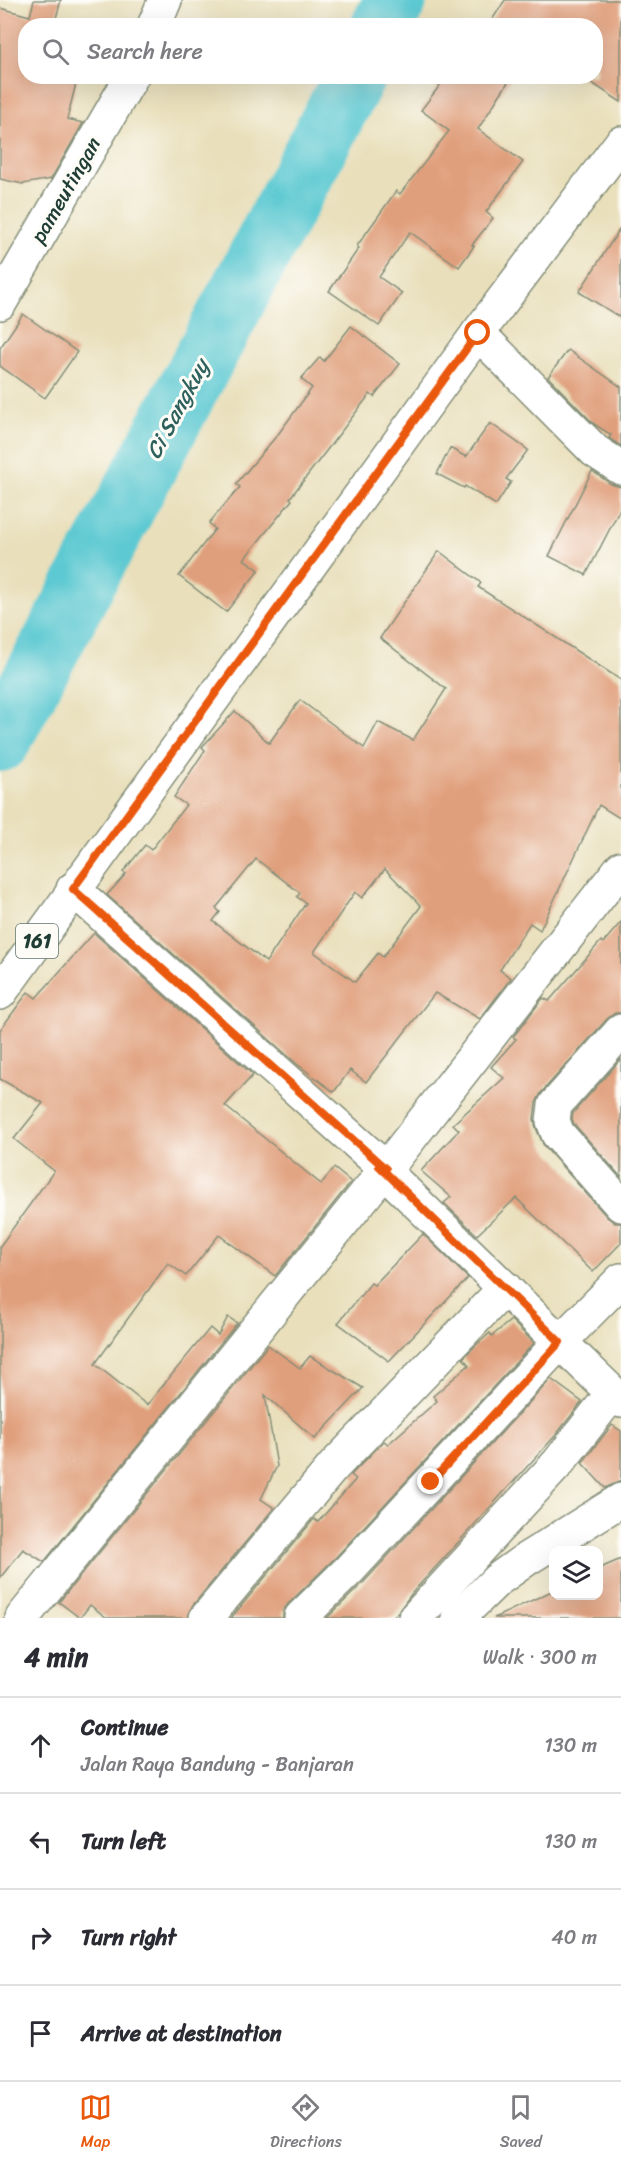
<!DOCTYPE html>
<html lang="en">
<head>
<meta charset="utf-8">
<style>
  :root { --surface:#fff; --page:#f2f2f3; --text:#2b2b33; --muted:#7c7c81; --line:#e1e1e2; --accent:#ea580c }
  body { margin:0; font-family:Sriracha,sans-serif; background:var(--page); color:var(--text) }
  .controls { position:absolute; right:18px; bottom:18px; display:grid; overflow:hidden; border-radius:12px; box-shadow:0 6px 24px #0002 }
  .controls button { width:54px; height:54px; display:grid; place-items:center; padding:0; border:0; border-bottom:2px solid var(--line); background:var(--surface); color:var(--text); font:30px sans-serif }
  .stop { position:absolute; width:18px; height:18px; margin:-14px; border:4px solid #ea580c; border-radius:50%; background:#fff }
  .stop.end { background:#ea580c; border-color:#fff; box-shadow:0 2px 6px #0008 }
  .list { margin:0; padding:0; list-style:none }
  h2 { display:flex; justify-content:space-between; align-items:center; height:78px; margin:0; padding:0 24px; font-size:26px }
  h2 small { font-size:20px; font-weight:400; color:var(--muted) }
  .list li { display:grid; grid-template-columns:39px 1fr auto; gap:18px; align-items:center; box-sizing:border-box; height:96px; padding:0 24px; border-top:2px solid var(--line) }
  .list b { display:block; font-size:22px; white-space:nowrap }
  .list p { margin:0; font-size:20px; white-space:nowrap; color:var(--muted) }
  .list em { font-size:20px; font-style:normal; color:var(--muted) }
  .icon { flex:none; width:33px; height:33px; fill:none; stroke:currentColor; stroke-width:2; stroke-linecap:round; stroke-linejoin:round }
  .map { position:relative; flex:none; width:621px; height:1618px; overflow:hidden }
  .search { position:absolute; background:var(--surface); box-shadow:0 6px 24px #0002; left:18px; right:18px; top:18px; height:66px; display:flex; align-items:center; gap:15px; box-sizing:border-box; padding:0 21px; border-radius:24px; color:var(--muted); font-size:22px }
  .sheet { height:462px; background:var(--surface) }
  nav { display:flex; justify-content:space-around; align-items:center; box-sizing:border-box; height:84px; border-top:2px solid var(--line); background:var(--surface); font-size:16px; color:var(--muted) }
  nav a { display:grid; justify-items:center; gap:3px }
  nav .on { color:var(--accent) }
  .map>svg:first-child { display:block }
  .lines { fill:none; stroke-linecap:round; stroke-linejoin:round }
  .river { stroke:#5dc9d2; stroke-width:62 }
  .building { fill:#e09f7c; fill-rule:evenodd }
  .minor-casing { stroke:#848e78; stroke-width:36 }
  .major-casing { stroke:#848e78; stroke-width:36 }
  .minor { stroke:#fff; stroke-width:33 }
  .major { stroke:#fff; stroke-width:33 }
  .route { stroke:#ea580c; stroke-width:8 }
  .labels { text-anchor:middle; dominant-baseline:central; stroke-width:6; stroke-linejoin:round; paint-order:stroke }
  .shield { fill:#fdfcf7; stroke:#62766e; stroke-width:1.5 }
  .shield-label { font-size:20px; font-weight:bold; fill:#1f3d34 }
  .street-label { font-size:21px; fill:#1f3d34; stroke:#fdfcf7 }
  .water-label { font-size:22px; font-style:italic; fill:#2e605c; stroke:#fdfcf7 }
</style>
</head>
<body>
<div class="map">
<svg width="621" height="1618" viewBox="0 0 621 1618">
  <rect width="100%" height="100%" fill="#fdfcf7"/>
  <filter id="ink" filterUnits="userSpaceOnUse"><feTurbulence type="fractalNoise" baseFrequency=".0167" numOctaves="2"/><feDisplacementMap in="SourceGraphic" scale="12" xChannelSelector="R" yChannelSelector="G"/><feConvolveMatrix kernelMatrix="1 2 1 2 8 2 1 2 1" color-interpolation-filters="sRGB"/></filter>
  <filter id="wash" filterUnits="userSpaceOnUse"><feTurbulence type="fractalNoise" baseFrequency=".008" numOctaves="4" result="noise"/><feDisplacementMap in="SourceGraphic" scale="24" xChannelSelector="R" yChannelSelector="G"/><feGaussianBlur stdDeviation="1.35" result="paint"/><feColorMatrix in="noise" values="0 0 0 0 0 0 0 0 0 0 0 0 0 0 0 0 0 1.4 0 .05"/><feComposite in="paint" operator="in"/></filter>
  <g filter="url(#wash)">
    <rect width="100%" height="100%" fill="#e9dfbb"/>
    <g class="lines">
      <!-- river -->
      <g class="river">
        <path d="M 382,26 L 396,0"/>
        <path d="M 0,741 L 355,76"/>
      </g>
    </g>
    <g id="blocks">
      <!-- building -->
      <g class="building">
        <path d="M 34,0 L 61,0 L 55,22 L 70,26 L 26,26 L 26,76 L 78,76 L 67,119 L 83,123 L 51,179 L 23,184 L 0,179 L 0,8 L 30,16 Z"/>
        <path d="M 505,0 L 621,0 L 621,102 L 581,76 L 596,76 L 596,26 L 488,26 Z"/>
        <path d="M 447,76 L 512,76 L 478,129 L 523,162 L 486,212 L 493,218 L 472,245 L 474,246 L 459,267 L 410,232 L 379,277 L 402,293 L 379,326 L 329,291 L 359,248 L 357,246 L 396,191 L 400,194 L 449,131 L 421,110 Z"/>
        <path d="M 621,227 L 621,318 L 579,292 Z"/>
        <path d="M 23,314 L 77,352 L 45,398 L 0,366 L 0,348 Z"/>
        <path d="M 351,326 L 400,364 L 374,397 L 370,394 L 290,498 L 292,500 L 244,559 L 259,570 L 226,612 L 179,576 L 215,529 L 209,523 L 240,487 L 236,484 L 279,433 L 312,388 L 301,379 L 320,357 L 324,361 Z"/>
        <path d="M 568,350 L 621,387 L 621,446 L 609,438 L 611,435 L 594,424 L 548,377 Z"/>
        <path d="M 490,423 L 528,450 L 506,479 L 511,482 L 496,505 L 465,486 L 464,488 L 437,474 L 450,448 L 466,457 Z"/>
        <path d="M 592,471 L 611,484 L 621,487 L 621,507 L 586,575 L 549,556 Z"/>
        <path d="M 439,551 L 481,583 L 478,587 L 621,680 L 621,819 L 599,805 L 540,930 L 530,923 L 500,970 L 511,978 L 480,1019 L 435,993 L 366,1082 L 350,1070 L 334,1092 L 297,1064 L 107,895 L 126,874 L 123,872 L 145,845 L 151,850 L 186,805 L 174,797 L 205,750 L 202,747 L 235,711 L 269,743 L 300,700 L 364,748 L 378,722 L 413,740 L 446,689 L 380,638 ZM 256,859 L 300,893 L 297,897 L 306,903 L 266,962 L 213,921 L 220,912 L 216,908 ZM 385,869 L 421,906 L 383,957 L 378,953 L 355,982 L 314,952 L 355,892 L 362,898 Z"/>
        <path d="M 621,922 L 621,1013 L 615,1013 L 607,1019 L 541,1093 L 536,1103 L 534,1119 L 536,1128 L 544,1146 L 607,1217 L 615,1223 L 621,1223 L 621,1243 L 593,1272 L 516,1198 L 477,1235 L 444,1203 L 451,1197 L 421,1171 L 459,1130 L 453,1124 L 504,1078 L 491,1067 L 516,1039 L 513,1037 L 543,998 L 549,1001 L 601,941 L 603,943 Z"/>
        <path d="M 94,933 L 253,1075 L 225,1106 L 321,1184 L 334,1168 L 351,1182 L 275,1276 L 219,1235 L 186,1276 L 168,1263 L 95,1364 L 147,1405 L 210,1328 L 218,1335 L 228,1317 L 237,1323 L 44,1562 L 23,1549 L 0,1578 L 0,1246 L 54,1171 L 14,1139 L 43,1103 L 0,1079 L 0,1030 L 28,992 L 36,998 Z"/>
        <path d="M 621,1059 L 621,1177 L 574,1124 L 572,1119 L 573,1113 Z"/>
        <path d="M 423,1234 L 468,1278 L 389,1361 L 338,1323 L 371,1283 L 374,1285 Z"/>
        <path d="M 511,1320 L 534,1343 L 336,1557 L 288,1604 L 283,1611 L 283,1618 L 231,1618 L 314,1519 L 318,1522 L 356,1479 L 351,1475 L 384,1441 L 388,1444 L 437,1401 L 433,1396 L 469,1365 L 463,1358 L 474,1347 L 490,1333 L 492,1336 Z"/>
        <path d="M 268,1345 L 300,1368 L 310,1356 L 363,1388 L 315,1439 L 265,1395 L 277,1466 L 261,1499 L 274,1508 L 192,1606 L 188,1618 L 107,1618 L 90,1605 L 80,1618 L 59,1602 Z"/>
        <path d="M 551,1379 L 582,1402 L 555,1436 L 412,1593 L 398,1612 L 392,1618 L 327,1618 L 363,1583 Z"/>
        <path d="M 612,1425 L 621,1431 L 621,1481 L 605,1488 L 582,1463 Z"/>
        <path d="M 621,1559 L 621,1618 L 494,1618 L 554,1590 L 554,1596 L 598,1596 L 598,1569 Z"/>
      </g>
    </g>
  </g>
  <g filter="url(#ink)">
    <use href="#blocks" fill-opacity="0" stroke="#848e78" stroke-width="1.5"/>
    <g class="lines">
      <!-- minor casing -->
      <g class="minor-casing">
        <g id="minor">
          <path d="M 154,26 L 165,0"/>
          <path d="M 0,303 L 132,76"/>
          <path d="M 478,333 L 595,451 L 621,468"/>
          <path d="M 73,889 L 386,1169"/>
          <path d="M 621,1031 L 555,1105 L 553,1121 L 558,1134 L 621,1205"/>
          <path d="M 386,1169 L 379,1166 L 560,1342 L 621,1280"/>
          <path d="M 301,1617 L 349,1570 L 560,1342 L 621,1401"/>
          <path d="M 22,1618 L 386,1169 L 621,868"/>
          <path d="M 206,1618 L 333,1467 L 505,1288"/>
          <path d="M 415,1618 L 558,1463 L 612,1394"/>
          <path d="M 458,1618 L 497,1580 L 525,1560 L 621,1500"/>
        </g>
      </g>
      <!-- major casing -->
      <g class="major-casing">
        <path id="major" d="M 0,993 L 478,333 L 621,143"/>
      </g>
      <!-- minor -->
      <use href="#minor" class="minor"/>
      <!-- major -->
      <use href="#major" class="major"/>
    </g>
  </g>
  <g class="lines" filter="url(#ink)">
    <!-- route -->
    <path class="route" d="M 431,1482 L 560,1342 L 379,1166 L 386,1169 L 73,889 L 478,333"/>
  </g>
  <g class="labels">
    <!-- shield labels -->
    <rect class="shield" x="16" y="924" width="42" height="34" rx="4.5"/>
    <g class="shield-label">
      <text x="37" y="941">161</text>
    </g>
    <!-- street labels -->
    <g class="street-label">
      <text transform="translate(66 190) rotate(-60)">pameutingan</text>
    </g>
    <!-- water labels -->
    <g class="water-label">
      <text transform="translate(177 409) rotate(-62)">Ci Sangkuy</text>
    </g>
  </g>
</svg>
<div class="controls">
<button><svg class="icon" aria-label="layers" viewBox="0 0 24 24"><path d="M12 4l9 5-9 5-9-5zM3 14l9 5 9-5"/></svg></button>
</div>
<div class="stop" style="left:478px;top:333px"></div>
<div class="stop end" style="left:431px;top:1482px"></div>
<div class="search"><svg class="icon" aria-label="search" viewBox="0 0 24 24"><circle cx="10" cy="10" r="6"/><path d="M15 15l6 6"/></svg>Search here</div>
</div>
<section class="sheet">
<h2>4 min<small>Walk · 300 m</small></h2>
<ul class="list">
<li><svg class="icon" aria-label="ahead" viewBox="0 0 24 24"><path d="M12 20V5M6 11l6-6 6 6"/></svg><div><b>Continue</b><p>Jalan Raya Bandung - Banjaran</p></div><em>130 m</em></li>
<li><svg class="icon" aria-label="left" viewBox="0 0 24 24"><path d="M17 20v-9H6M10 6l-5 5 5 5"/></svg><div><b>Turn left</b></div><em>130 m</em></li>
<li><svg class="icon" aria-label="right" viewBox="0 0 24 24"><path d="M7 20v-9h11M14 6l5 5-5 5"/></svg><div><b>Turn right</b></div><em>40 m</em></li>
<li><svg class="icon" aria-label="arrive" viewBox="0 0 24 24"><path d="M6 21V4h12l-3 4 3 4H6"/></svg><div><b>Arrive at destination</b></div></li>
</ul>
</section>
<nav>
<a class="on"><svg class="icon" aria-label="map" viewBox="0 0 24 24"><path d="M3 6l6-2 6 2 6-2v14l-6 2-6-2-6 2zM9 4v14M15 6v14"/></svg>Map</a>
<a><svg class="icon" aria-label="directions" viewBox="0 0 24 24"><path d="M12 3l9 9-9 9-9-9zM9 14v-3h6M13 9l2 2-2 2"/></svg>Directions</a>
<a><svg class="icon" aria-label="saved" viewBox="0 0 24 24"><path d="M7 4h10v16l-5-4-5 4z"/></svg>Saved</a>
</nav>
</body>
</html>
